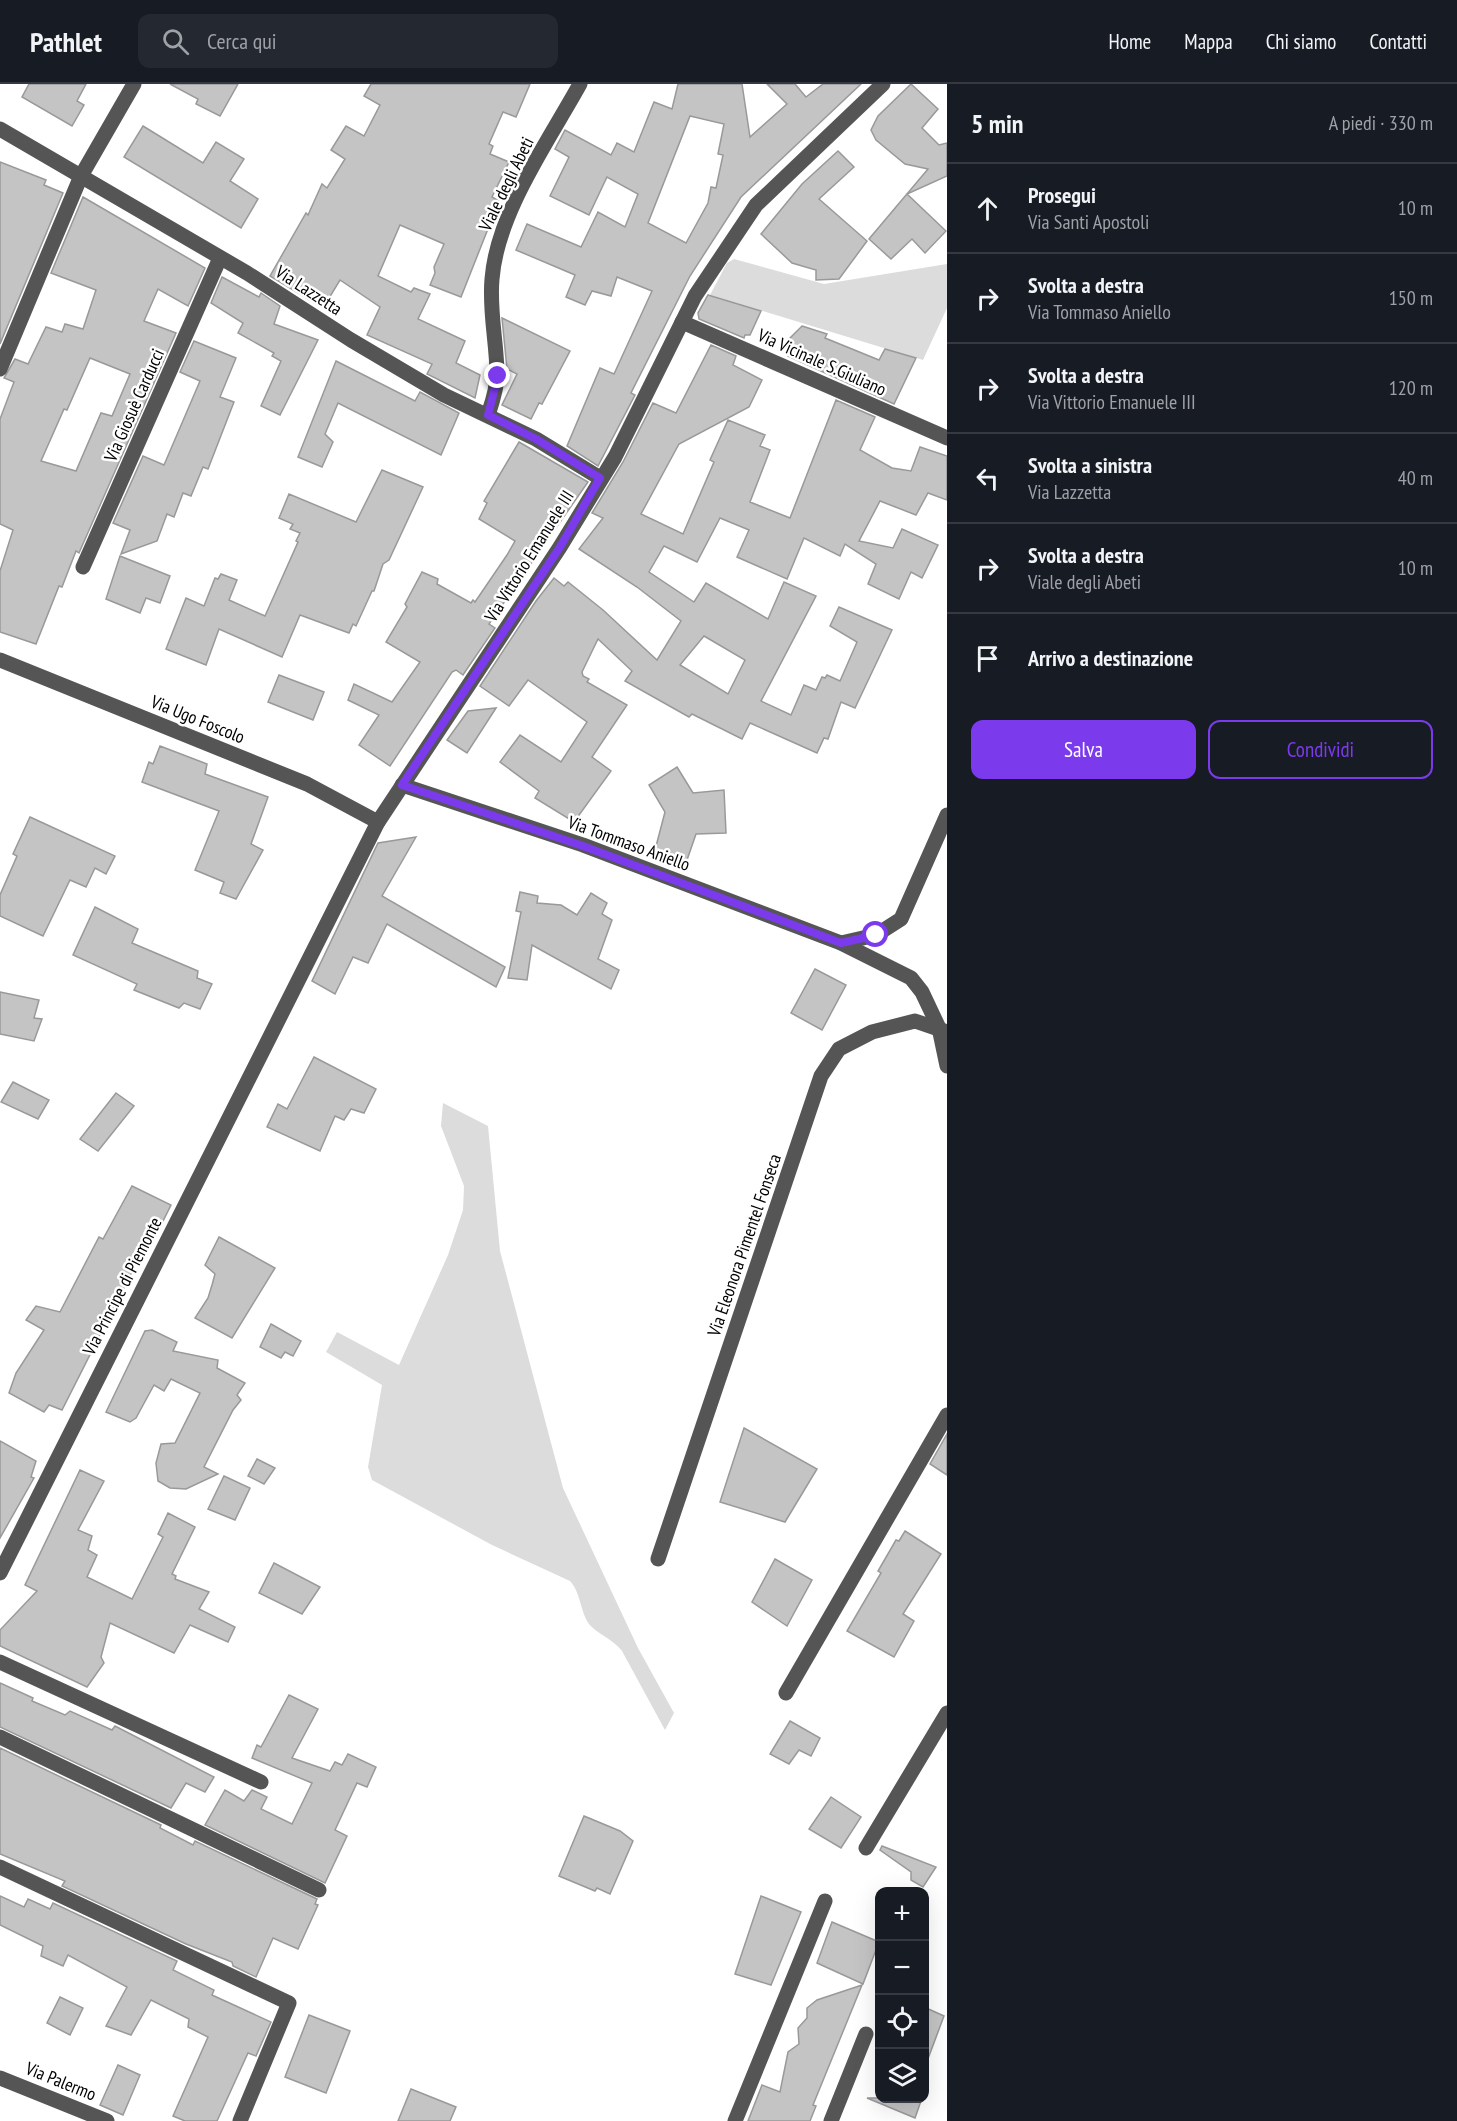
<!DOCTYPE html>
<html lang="it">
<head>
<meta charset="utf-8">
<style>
  :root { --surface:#171b24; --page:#242831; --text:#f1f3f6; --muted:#9ea1a6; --line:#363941; --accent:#7c3aed }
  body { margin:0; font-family:"PT Sans Narrow",sans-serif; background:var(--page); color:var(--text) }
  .controls { position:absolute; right:18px; bottom:18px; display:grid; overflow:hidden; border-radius:12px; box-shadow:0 6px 24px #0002 }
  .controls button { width:54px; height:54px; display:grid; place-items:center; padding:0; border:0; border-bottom:2px solid var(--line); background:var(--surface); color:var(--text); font:30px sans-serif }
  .stop { position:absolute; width:18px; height:18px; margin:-14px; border:4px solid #7c3aed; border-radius:50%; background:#fff }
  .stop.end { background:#7c3aed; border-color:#fff; box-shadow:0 2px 6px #0008 }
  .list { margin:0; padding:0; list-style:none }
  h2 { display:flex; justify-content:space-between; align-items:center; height:78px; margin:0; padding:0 24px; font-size:26px }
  h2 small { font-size:20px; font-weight:400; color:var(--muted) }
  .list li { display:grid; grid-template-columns:39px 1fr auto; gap:18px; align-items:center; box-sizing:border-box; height:90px; padding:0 24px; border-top:2px solid var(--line) }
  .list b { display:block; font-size:22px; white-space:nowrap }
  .list p { margin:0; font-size:20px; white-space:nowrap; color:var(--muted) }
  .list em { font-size:20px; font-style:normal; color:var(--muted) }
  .actions { display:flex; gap:12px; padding:18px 24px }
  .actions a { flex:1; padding:14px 0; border:2px solid var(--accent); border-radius:12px; text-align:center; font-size:21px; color:var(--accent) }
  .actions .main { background:var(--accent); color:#fff }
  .icon { flex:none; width:33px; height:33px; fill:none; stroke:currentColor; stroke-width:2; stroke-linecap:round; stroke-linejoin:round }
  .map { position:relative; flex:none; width:947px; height:2037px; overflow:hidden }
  header { display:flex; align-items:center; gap:36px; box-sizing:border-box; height:84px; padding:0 30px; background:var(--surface); border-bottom:2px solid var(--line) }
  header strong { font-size:28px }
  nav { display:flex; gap:33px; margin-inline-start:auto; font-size:21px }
  .search { width:420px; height:54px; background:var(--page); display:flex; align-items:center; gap:15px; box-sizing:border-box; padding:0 21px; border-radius:12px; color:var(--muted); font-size:22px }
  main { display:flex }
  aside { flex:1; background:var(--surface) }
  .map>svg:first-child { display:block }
  .green { fill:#dcdcdc }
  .building { fill:#c4c4c4; stroke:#999; stroke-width:1.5; fill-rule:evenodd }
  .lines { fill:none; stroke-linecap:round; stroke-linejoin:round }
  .minor { stroke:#555; stroke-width:15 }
  .route { stroke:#7c3aed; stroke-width:8 }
  .labels { text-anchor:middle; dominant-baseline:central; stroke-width:5; stroke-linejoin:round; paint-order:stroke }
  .street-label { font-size:18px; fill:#000; stroke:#fff }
</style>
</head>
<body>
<header>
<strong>Pathlet</strong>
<div class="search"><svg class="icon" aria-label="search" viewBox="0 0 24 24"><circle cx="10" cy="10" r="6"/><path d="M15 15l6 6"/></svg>Cerca qui</div>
<nav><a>Home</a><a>Mappa</a><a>Chi siamo</a><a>Contatti</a></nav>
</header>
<main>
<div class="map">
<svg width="947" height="2037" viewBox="0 0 947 2037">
  <rect width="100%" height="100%" fill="#fff"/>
  <!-- green -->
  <g class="green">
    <path d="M 734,175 L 824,200 L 947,180 L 947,224 L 923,276 L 710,211 L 727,179 Z"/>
    <path d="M 443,1019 L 488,1042 L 500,1167 L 563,1404 L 638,1564 L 674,1629 L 665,1646 L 622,1567 C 613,1555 597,1550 589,1540 C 580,1527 581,1509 570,1497 L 492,1461 L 372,1396 L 368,1383 L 382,1301 L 326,1268 L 337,1248 L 399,1281 L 448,1171 L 463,1126 L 464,1102 L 441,1042 Z"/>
  </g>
  <!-- building -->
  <g class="building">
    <path d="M 29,0 L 86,0 L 77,17 L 84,21 L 72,42 L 22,13 Z"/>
    <path d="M 170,0 L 238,0 L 220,32 L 196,20 L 198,15 Z"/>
    <path d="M 371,0 L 530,0 L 516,33 L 503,28 L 489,60 L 493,62 L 490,70 L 509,78 L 492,113 L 499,117 L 461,213 L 430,201 L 435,189 L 434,183 L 444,160 L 400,141 L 378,192 L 411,208 L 414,204 L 430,210 L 418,235 L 465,257 L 456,279 L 480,291 L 475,314 L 427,290 L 432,280 L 367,251 L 380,223 L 340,196 L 323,224 L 270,192 L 306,129 L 308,131 L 322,100 L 327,104 L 345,75 L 331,66 L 346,42 L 364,52 L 380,21 L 364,12 Z"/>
    <path d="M 678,0 L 742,0 L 750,53 L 787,20 L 767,0 L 795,0 L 806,13 L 823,0 L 861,0 L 741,113 L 690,192 L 631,309 L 635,311 L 598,382 L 567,362 L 600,284 L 614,290 L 652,207 L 617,193 L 611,212 L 592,207 L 585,221 L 566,213 L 575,191 L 516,166 L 527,140 L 581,163 L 598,128 L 625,143 L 638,110 L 607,93 L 589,131 L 550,112 L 569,73 L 555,65 L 565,46 L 611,71 L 617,59 L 634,68 L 654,18 L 672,25 ZM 690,32 L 724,40 L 718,70 L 723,71 L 716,104 L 711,103 L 708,119 L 686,159 L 648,139 Z"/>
    <path d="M 911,0 L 938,25 L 922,44 L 939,61 L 947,59 L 947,92 L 907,110 L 946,147 L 925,169 L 912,155 L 891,175 L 869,155 L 928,85 L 905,80 L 876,56 L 871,46 L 878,32 Z"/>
    <path d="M 143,42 L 203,79 L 216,58 L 244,75 L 230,97 L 258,115 L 241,144 L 124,73 Z"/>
    <path d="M 838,67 L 854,83 L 819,115 L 867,157 L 839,195 L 816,196 L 816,186 L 792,179 L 761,150 L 802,100 Z"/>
    <path d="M 0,78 L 46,96 L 44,101 L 63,109 L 0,260 Z"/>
    <path d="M 83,113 L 205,184 L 188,222 L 158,205 L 144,237 L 176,249 L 79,469 L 76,467 L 62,503 L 59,502 L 36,560 L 0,548 L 0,487 L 13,446 L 0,440 L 0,335 L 14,298 L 4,294 L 15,275 L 28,280 L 46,243 L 62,248 L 65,240 L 83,245 L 96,206 L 51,189 ZM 90,274 L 130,290 L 112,332 L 101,329 L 76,387 L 41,377 L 64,325 L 67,326 Z"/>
    <path d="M 222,193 L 259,213 L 261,209 L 280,222 L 274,240 L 318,256 L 280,331 L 261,322 L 281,277 L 272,272 L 274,269 L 238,249 L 243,239 L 211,219 Z"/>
    <path d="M 708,211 L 761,227 L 750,251 L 745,251 L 744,254 L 699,235 L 698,229 Z"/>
    <path d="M 502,234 L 570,267 L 542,320 L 539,319 L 531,335 L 502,321 L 517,290 L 507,285 Z"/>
    <path d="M 802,242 L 827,250 L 825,254 L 879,276 L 885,265 L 916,274 L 894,320 L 788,272 L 791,264 L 789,255 Z"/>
    <path d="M 194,257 L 236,274 L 220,313 L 234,318 L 208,385 L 203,383 L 191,412 L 183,409 L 174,433 L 167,430 L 157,457 L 121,470 L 130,446 L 113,439 L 143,372 L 164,381 L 200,297 L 180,288 Z"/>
    <path d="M 711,261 L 736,272 L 733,281 L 762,296 L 749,323 L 679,360 L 641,430 L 683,450 L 714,378 L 710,376 L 728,336 L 765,351 L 760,362 L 770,366 L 750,418 L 790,434 L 836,316 L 875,333 L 860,366 L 892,384 L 911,387 L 920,363 L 947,372 L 947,416 L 928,409 L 916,431 L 880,417 L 859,457 L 893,464 L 902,445 L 938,461 L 922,494 L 911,488 L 899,515 L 868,500 L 876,480 L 845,460 L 840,472 L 804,454 L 787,495 L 737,473 L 749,446 L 720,434 L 697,478 L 664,462 L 649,488 L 694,518 L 706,499 L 768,535 L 784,498 L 816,512 L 761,617 L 791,631 L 804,601 L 816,606 L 822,593 L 825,594 L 827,591 L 840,597 L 847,581 L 857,558 L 830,542 L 839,523 L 892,546 L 855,624 L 841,618 L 828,655 L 824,654 L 817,669 L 750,639 L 742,655 L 692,630 L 689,633 L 625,597 L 632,587 L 598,555 L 582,588 L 583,592 L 589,595 L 587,598 L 627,621 L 592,673 L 611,687 L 574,738 L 535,714 L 539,707 L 500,678 L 520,651 L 561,678 L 587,638 L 528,596 L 509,622 L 480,602 L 536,517 L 554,494 L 564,502 L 568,498 L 603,526 L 657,576 L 681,537 L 637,503 L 579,465 L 603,434 L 592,429 L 623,378 L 653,319 L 676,329 ZM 704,552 L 745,576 L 728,610 L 680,581 Z"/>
    <path d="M 336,277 L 415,317 L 420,308 L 459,329 L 441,371 L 338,319 L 325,350 L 333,358 L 322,383 L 298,373 Z"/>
    <path d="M 519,358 L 588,398 L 489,540 L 495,544 L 463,591 L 456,586 L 452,588 L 390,682 L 359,661 L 379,631 L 348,616 L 354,600 L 392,618 L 420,578 L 386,558 L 407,523 L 405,520 L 422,488 L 438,495 L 437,500 L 471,519 L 473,516 L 475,518 L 507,471 L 515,457 L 479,435 L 487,419 L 484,417 Z"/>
    <path d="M 382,386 L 423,403 L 389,476 L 383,480 L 374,507 L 372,507 L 356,542 L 353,540 L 349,549 L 300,531 L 282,573 L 219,545 L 206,581 L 166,565 L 186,514 L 204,522 L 215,494 L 218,495 L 221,490 L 237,496 L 229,516 L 265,532 L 298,458 L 296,457 L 300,449 L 290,445 L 293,440 L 279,434 L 289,410 L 356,438 Z"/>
    <path d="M 120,472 L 170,492 L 160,519 L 146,514 L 140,529 L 106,515 Z"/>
    <path d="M 279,591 L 324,608 L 313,636 L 268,618 Z"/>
    <path d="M 496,624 L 467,669 L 447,656 L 468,627 Z"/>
    <path d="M 160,662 L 207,680 L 205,690 L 268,713 L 251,760 L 263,766 L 236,815 L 220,809 L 224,798 L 195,786 L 219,727 L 142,698 L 149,678 L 153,680 Z"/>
    <path d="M 677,683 L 693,709 L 724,706 L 726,749 L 696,750 L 687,776 L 655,766 L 665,728 L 649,701 Z"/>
    <path d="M 30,733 L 115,772 L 106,790 L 95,784 L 86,803 L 70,796 L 43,852 L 0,832 L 0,811 L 17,772 L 13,770 Z"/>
    <path d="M 416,753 L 382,812 L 505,883 L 496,903 L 387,840 L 368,879 L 353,873 L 335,910 L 312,897 L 378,759 Z"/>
    <path d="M 520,808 L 538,812 L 537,819 L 561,821 L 577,831 L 591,809 L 607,819 L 602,830 L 612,836 L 598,875 L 619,886 L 611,905 L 532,861 L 527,896 L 508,894 L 521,828 L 516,827 Z"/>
    <path d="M 95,823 L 138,845 L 132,859 L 198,887 L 197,894 L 212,900 L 200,925 L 184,919 L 179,924 L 134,906 L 137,900 L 73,871 Z"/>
    <path d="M 815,885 L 846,901 L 822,946 L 791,929 Z"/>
    <path d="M 0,908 L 39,916 L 34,934 L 42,935 L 34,957 L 0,950 Z"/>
    <path d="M 314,973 L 376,1005 L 364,1029 L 351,1025 L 344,1036 L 335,1032 L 320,1067 L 267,1043 L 278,1020 L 287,1025 Z"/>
    <path d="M 13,998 L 49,1016 L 38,1035 L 1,1018 Z"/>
    <path d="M 116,1009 L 134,1022 L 98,1067 L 80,1055 Z"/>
    <path d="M 132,1102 L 171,1121 L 146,1171 L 142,1168 L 62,1326 L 49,1321 L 44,1328 L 9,1309 L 16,1289 L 44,1246 L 26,1236 L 36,1222 L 60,1228 L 99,1153 L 103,1155 Z"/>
    <path d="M 219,1153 L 275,1184 L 232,1254 L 195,1234 L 208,1214 L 212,1201 L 215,1190 L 205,1181 Z"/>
    <path d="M 271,1240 L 301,1257 L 293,1272 L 285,1268 L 281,1274 L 260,1263 Z"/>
    <path d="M 152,1246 L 177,1258 L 173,1267 L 218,1276 L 217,1284 L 245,1299 L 237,1311 L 241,1316 L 233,1326 L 204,1383 L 218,1390 L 186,1405 L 170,1404 L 158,1397 L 156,1379 L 161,1360 L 175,1359 L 200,1309 L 171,1295 L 164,1307 L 154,1301 L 136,1334 L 130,1338 L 106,1328 L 145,1247 Z"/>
    <path d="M 744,1344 L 817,1385 L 785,1438 L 720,1418 Z"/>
    <path d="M 947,1350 L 947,1391 L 930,1380 Z"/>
    <path d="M 0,1357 L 36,1377 L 31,1393 L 34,1394 L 0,1454 Z"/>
    <path d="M 257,1375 L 275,1384 L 264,1400 L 248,1392 Z"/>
    <path d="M 80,1386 L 104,1397 L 78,1446 L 92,1452 L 88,1466 L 97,1471 L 87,1493 L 132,1515 L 163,1453 L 158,1450 L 168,1429 L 195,1443 L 172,1490 L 176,1492 L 175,1495 L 209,1508 L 199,1525 L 235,1543 L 228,1558 L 190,1541 L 174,1569 L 110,1539 L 101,1573 L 104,1579 L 87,1603 L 0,1562 L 0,1546 L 37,1507 L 25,1501 Z"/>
    <path d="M 224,1392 L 250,1404 L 235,1436 L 208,1425 Z"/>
    <path d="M 905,1447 L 941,1470 L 903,1530 L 914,1537 L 894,1573 L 847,1547 L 881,1489 L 878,1487 L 896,1456 L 899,1457 Z"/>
    <path d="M 775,1475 L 812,1496 L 787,1542 L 752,1518 Z"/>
    <path d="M 274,1479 L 320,1503 L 302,1530 L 259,1509 Z"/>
    <path d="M 0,1599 L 33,1614 L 32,1617 L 65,1631 L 70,1627 L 112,1646 L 115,1642 L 214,1693 L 205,1708 L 186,1699 L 171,1724 L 0,1643 Z"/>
    <path d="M 289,1611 L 318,1625 L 292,1674 L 330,1687 L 335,1678 L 342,1681 L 348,1670 L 376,1683 L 367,1703 L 357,1699 L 335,1746 L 347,1752 L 325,1799 L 205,1741 L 225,1706 L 244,1717 L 252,1706 L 267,1713 L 261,1725 L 292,1740 L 312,1699 L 252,1674 L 257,1661 L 261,1663 Z"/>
    <path d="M 790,1637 L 820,1654 L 811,1672 L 799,1666 L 789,1680 L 770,1670 Z"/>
    <path d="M 0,1664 L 161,1741 L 160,1744 L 193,1761 L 195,1757 L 317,1815 L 315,1820 L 318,1821 L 298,1865 L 273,1854 L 256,1893 L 233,1882 L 232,1878 L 186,1860 L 62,1802 L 65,1797 L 0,1770 Z"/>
    <path d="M 831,1713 L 861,1733 L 841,1764 L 809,1745 Z"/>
    <path d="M 584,1732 L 620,1747 L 633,1757 L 610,1810 L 597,1804 L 595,1807 L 559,1792 Z"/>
    <path d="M 882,1762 L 936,1783 L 923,1803 L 911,1796 L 911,1788 L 880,1766 Z"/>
    <path d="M 0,1812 L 24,1823 L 28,1815 L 50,1825 L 53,1819 L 177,1877 L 173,1886 L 214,1906 L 212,1911 L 271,1938 L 256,1972 L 248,1969 L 217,2037 L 185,2037 L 173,2032 L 208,1953 L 188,1943 L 189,1935 L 151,1916 L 131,1951 L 106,1942 L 127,1903 L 68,1871 L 63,1882 L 41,1872 L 43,1862 L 0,1841 Z"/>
    <path d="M 761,1812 L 801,1828 L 771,1901 L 735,1890 Z"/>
    <path d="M 832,1838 L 879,1858 L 863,1900 L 817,1879 Z"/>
    <path d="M 862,1901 L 813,2021 L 816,2022 L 810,2037 L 748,2037 L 762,2001 L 780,2008 L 788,1968 L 799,1960 L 798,1944 L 807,1934 L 807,1924 L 817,1916 Z"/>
    <path d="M 60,1913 L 83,1924 L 70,1951 L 47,1939 Z"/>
    <path d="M 924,1923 L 944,1932 L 926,1980 L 924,1980 Z"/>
    <path d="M 309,1931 L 350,1947 L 326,2009 L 285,1993 Z"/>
    <path d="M 118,1981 L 140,1991 L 123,2031 L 100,2021 Z"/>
    <path d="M 411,2005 L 456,2023 L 450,2037 L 398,2037 Z"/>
    <path d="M 867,2014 L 922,2014 L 915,2034 Z"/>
  </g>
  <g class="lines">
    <!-- minor -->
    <g class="minor">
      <path d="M 0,45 L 247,189 L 351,256 L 444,311 L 536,355 L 600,394"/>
      <path d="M 682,238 L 947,354"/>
      <path d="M 0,285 L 81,92 L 134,0"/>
      <path d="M 488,331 C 492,319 497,305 497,291 C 497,259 489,228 492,195 C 497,129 548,58 580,0"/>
      <path d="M 83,483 L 220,174"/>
      <path d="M 0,576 L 307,700 L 378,738"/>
      <path d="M 402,701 L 583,761 L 841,859 L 911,894 L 922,908 L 939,944 L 947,982"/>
      <path d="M 841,859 L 876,851 L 901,835 L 947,731"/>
      <path d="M 658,1475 L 821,992 L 839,965 L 872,948 L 915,937 L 947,948"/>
      <path d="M 0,1489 L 378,738 L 560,463 L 615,373 L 695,212 L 756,121 L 883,0"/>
      <path d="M 0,1578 L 261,1698"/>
      <path d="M 786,1609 L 947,1331"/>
      <path d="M 0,1653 L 319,1806"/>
      <path d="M 866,1764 L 947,1629"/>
      <path d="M 0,1783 L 289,1919 L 240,2037"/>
      <path d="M 0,1994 L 107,2037"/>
      <path d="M 735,2037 L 825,1817"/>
      <path d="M 831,2037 L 866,1950"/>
    </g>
  </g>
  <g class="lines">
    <!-- route -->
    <path class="route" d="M 498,292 L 488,331 L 536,355 L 600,394 L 560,463 L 402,701 L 583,762 L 841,859 L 876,851"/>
  </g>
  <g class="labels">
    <!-- street labels -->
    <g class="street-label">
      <text transform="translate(506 100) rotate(-64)">Viale degli Abeti</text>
      <text transform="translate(309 206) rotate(33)">Via Lazzetta</text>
      <text transform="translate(822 278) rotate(24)">Via Vicinale S.Giuliano</text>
      <text transform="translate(134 321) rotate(-66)">Via Giosuè Carducci</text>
      <text transform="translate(529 472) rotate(-58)">Via Vittorio Emanuele III</text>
      <text transform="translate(198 635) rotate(22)">Via Ugo Foscolo</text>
      <text transform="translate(629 759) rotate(20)">Via Tommaso Aniello</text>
      <text transform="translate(744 1161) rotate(-71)">Via Eleonora Pimentel Fonseca</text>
      <text transform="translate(122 1202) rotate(-63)">Via Principe di Piemonte</text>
      <text transform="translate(61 1997) rotate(22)">Via Palermo</text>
    </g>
  </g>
</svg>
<div class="controls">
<button>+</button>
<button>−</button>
<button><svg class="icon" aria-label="locate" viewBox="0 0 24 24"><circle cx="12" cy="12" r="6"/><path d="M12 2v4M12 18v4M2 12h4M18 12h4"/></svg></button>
<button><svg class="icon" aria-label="layers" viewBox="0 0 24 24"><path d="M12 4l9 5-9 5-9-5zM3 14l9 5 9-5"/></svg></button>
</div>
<div class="stop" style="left:876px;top:851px"></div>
<div class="stop end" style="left:498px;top:292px"></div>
</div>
<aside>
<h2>5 min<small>A piedi · 330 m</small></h2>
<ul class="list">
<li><svg class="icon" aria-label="ahead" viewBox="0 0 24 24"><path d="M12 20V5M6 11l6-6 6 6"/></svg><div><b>Prosegui</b><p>Via Santi Apostoli</p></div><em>10 m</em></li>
<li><svg class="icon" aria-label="right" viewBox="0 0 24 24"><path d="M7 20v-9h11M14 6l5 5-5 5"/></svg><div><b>Svolta a destra</b><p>Via Tommaso Aniello</p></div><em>150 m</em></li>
<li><svg class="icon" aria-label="right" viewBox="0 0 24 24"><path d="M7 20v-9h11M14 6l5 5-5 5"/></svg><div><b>Svolta a destra</b><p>Via Vittorio Emanuele III</p></div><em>120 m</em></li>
<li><svg class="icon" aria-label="left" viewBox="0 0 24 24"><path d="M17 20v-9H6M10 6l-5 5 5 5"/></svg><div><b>Svolta a sinistra</b><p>Via Lazzetta</p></div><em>40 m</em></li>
<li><svg class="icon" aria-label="right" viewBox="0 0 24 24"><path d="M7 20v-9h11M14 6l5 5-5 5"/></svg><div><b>Svolta a destra</b><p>Viale degli Abeti</p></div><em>10 m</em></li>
<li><svg class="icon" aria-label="arrive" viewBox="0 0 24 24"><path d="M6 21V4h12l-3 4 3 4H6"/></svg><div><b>Arrivo a destinazione</b></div></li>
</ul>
<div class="actions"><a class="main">Salva</a><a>Condividi</a></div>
</aside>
</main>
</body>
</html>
